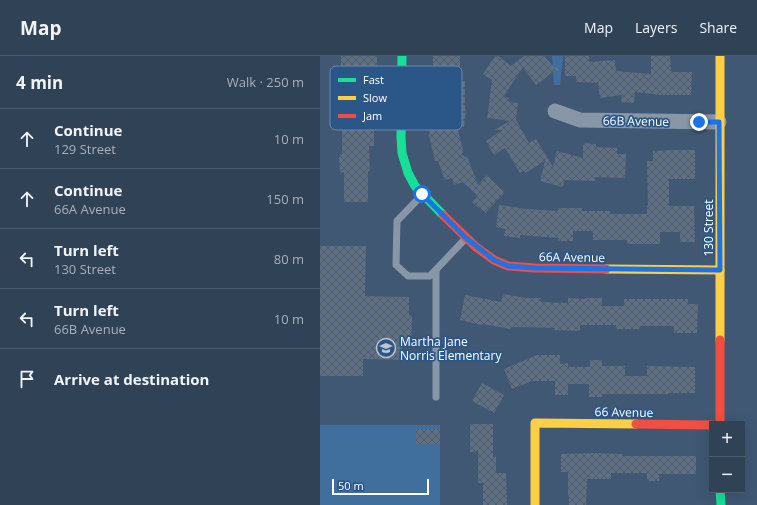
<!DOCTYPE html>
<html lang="en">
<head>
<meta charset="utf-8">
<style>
  :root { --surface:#304256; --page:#3c4d60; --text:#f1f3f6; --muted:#a8b0b9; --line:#4b5b6c }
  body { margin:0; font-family:"Open Sans",sans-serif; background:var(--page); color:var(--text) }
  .controls { position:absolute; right:12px; bottom:12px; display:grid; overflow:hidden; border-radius:0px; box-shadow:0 4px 16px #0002 }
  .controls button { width:36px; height:36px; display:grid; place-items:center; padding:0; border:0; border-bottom:1px solid var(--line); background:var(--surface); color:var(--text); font:20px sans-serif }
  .scale { position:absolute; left:12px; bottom:10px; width:97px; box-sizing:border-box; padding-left:4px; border:2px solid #fff; border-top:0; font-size:11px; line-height:14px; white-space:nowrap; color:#fff; -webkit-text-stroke:3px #2b5788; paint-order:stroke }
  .stop { position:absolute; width:12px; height:12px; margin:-9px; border:3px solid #1a73e8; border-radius:50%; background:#fff }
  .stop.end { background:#1a73e8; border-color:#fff; box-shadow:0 1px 4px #0008 }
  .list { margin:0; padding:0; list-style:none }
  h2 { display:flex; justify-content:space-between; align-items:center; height:52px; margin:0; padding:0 16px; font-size:17px }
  h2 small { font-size:13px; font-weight:400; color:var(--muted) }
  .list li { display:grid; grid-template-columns:26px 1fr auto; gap:12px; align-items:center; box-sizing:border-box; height:60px; padding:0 16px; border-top:1px solid var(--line) }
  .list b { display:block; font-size:15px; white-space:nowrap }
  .list p { margin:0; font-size:13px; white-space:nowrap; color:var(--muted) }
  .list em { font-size:13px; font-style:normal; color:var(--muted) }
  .icon { flex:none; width:22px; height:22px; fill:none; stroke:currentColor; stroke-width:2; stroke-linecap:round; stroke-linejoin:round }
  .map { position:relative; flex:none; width:437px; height:449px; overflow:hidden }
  header { display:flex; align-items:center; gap:24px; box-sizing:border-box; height:56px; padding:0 20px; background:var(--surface); border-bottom:1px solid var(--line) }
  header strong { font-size:19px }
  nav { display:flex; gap:22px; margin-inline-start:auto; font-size:14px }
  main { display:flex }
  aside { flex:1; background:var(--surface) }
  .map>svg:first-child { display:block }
  .green { fill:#406e9d }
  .forest { fill:url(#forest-crowns) }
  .building { fill:url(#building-cross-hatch) }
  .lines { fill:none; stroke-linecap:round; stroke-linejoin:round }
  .lane { stroke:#8797a8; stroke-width:7 }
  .street { stroke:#8797a8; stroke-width:15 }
  .fast { stroke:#16e098; stroke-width:9 }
  .slow { stroke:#ffcf43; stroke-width:9 }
  .jam { stroke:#f24e42; stroke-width:9 }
  .route { stroke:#1a73e8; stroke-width:5 }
  .labels { text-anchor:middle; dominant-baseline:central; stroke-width:3.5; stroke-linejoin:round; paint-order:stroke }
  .street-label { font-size:12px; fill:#fff; stroke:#2b5788 }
  .poi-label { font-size:12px; fill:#fff; stroke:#2b5788; text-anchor:start }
  .key { fill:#2b5788; stroke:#6b89ac; stroke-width:1 }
  .key-label { font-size:11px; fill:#fff }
</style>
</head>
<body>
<header>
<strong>Map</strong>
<nav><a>Map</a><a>Layers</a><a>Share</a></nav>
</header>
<main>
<aside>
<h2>4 min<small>Walk · 250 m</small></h2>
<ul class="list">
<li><svg class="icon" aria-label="ahead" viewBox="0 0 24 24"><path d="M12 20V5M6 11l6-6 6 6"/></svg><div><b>Continue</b><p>129 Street</p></div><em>10 m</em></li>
<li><svg class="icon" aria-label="ahead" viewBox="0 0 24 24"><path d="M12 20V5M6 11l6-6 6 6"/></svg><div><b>Continue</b><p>66A Avenue</p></div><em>150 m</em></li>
<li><svg class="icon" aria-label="left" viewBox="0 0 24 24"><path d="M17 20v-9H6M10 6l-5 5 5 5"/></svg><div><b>Turn left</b><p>130 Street</p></div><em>80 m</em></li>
<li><svg class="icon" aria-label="left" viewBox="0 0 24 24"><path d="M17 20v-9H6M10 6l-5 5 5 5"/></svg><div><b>Turn left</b><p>66B Avenue</p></div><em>10 m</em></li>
<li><svg class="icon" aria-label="arrive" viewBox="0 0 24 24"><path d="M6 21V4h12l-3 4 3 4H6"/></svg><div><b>Arrive at destination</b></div></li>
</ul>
</aside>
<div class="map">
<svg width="437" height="449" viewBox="0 0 437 449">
  <defs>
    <pattern id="forest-crowns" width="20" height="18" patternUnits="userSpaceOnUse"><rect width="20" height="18" fill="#406e9d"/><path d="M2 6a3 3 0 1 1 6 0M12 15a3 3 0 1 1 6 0" fill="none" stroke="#5d84ac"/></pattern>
    <pattern id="building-cross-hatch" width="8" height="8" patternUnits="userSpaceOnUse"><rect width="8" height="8" fill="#5d7085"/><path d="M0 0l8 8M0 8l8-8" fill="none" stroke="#535a63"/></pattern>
  </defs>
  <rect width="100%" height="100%" fill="#405873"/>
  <!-- green -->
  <rect class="green" x="0" y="369" width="120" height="80"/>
  <!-- forest -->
  <path class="forest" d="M 232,0 L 243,0 L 240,29 L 234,29 Z"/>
  <!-- building -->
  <g class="building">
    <path d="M 21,0 L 57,0 L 57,11 L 56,11 L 55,36 L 54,36 L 54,90 L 49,90 L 50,115 L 48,115 L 48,146 L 24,146 L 24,116 L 20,117 L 19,99 L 22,98 L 22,67 L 25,67 L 25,35 L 22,35 L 22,10 L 21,10 Z"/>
    <path d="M 113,0 L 140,0 L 140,25 L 145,25 L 145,53 L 146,53 L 144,71 L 137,71 L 143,94 L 142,100 L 144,99 L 144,101 L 147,100 L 158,129 L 167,119 L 185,136 L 165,157 L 152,146 L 158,140 L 143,126 L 134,129 L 132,122 L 125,124 L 118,105 L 115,105 L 109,80 L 112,38 L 110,38 L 110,25 L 113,25 Z"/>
    <path d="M 175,0 L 178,0 L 191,10 L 204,0 L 225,0 L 236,14 L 216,29 L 203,11 L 183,41 L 189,42 L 189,46 L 198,47 L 196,64 L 209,87 L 216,83 L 233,111 L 237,95 L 263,102 L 263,87 L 276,88 L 276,91 L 297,92 L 297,98 L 306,98 L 305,122 L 275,121 L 275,125 L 244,124 L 243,131 L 220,125 L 225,105 L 205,117 L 204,114 L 200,117 L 185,92 L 174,99 L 166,85 L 182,74 L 174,74 L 190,65 L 168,62 L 167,64 L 172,24 L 163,18 Z"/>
    <path d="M 245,0 L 269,0 L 269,6 L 295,4 L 296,15 L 331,18 L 331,0 L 350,0 L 351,16 L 372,16 L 371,39 L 340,39 L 315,36 L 314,47 L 301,46 L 302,39 L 280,42 L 278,27 L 256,26 L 256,20 L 245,20 Z"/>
    <path d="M 354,94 L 375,94 L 375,123 L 349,123 L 349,150 L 374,150 L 375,186 L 360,186 L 360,176 L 340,176 L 340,188 L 307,188 L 307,184 L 273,184 L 273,175 L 253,175 L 253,185 L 238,185 L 238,182 L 200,179 L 200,182 L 184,180 L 185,173 L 176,171 L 179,149 L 207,153 L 238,155 L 238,152 L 262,152 L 262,155 L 290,155 L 290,158 L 327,158 L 327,150 L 328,150 L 327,105 L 333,105 L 333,95 Z"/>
    <path d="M 0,190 L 46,190 L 45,240 L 89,241 L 89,259 L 92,260 L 91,290 L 82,291 L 82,304 L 43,303 L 43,320 L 0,320 Z"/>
    <path d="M 183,238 L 206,242 L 221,242 L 221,246 L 248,247 L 248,242 L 265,243 L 265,242 L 282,242 L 282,250 L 304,250 L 304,243 L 368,243 L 368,248 L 378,248 L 377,277 L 354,277 L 354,270 L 320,270 L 320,273 L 296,273 L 296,269 L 260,269 L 260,275 L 234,274 L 235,272 L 191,271 L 190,273 L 162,268 L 161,269 L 140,264 L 145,239 L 181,246 Z"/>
    <path d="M 217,299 L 240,299 L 240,308 L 248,307 L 248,311 L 270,311 L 270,304 L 282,304 L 282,310 L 305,310 L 305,320 L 327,320 L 327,310 L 375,311 L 375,337 L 348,337 L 348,338 L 282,338 L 282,341 L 269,341 L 269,328 L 248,328 L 248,339 L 235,339 L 235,325 L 212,325 L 192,333 L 184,313 Z"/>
    <path d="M 162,327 L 184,339 L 174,357 L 152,345 Z"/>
    <path d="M 150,368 L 173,368 L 173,401 L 176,401 L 176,417 L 186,417 L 187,449 L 163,449 L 163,427 L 158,427 L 158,395 L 150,396 Z"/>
    <rect x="96" y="373" width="24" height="15"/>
    <path d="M 275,397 L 302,398 L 302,400 L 376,400 L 376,418 L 339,418 L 339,425 L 327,425 L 327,417 L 291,417 L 291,423 L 267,423 L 266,449 L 249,449 L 249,440 L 248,440 L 248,416 L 241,416 L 241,398 Z"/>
  </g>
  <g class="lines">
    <!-- lane -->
    <g class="lane">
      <path d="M 101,140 L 77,165 L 76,209 L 88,220 L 110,220 L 145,183"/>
      <path d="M 116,214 L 116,341"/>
    </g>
    <!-- street -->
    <path class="street" d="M 235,55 L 260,64 L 399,66"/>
    <!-- fast -->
    <g class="fast">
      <path d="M 82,0 L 81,81 L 82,97 L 88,117 L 95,130 L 123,159"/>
      <path d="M 400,434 L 401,449"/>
    </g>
    <!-- slow -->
    <g class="slow">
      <path d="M 400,0 L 400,284"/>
      <path d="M 286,213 L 400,214"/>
      <path d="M 215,449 L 215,367 L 316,368"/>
    </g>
    <!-- jam -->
    <g class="jam">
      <path d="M 123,159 L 156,191 L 174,204 L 188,210 L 215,212 L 286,213"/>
      <path d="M 400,284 L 400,368"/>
      <path d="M 316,368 L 392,369"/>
    </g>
  </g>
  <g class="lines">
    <!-- route -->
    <path class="route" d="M 102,138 L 146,182 L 174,204 L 188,210 L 215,212 L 400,214 L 399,66 L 379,66"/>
  </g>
  <!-- icons -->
  <defs>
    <g id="school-ring" transform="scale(1)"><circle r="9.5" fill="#2b5788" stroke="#bcc5ce" stroke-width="1.5"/><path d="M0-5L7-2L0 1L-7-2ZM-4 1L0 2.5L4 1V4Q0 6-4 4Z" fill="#bcc5ce"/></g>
  </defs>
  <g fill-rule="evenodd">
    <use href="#school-ring" x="66" y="292"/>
  </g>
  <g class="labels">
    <!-- street labels -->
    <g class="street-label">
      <text transform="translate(316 65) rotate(1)">66B Avenue</text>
      <text transform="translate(388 172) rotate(-90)">130 Street</text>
      <text transform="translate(252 201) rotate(1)">66A Avenue</text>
      <text transform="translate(304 356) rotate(1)">66 Avenue</text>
    </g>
    <!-- poi labels -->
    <g class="poi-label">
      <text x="80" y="285">Martha Jane<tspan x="80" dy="14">Norris Elementary</tspan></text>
    </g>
  </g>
  <!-- legend -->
  <rect x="10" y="10" width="132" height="64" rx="6" class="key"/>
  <rect x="18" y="22" width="18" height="4" fill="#16e098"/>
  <rect x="18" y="40" width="18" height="4" fill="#ffcf43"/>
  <rect x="18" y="58" width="18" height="4" fill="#f24e42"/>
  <g class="key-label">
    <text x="43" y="28">Fast</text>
    <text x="43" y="46">Slow</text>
    <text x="43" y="64">Jam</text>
  </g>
</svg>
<div class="controls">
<button>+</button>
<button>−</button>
</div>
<div class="scale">50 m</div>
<div class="stop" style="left:102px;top:138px"></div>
<div class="stop end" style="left:379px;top:66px"></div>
</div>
</main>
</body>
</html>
